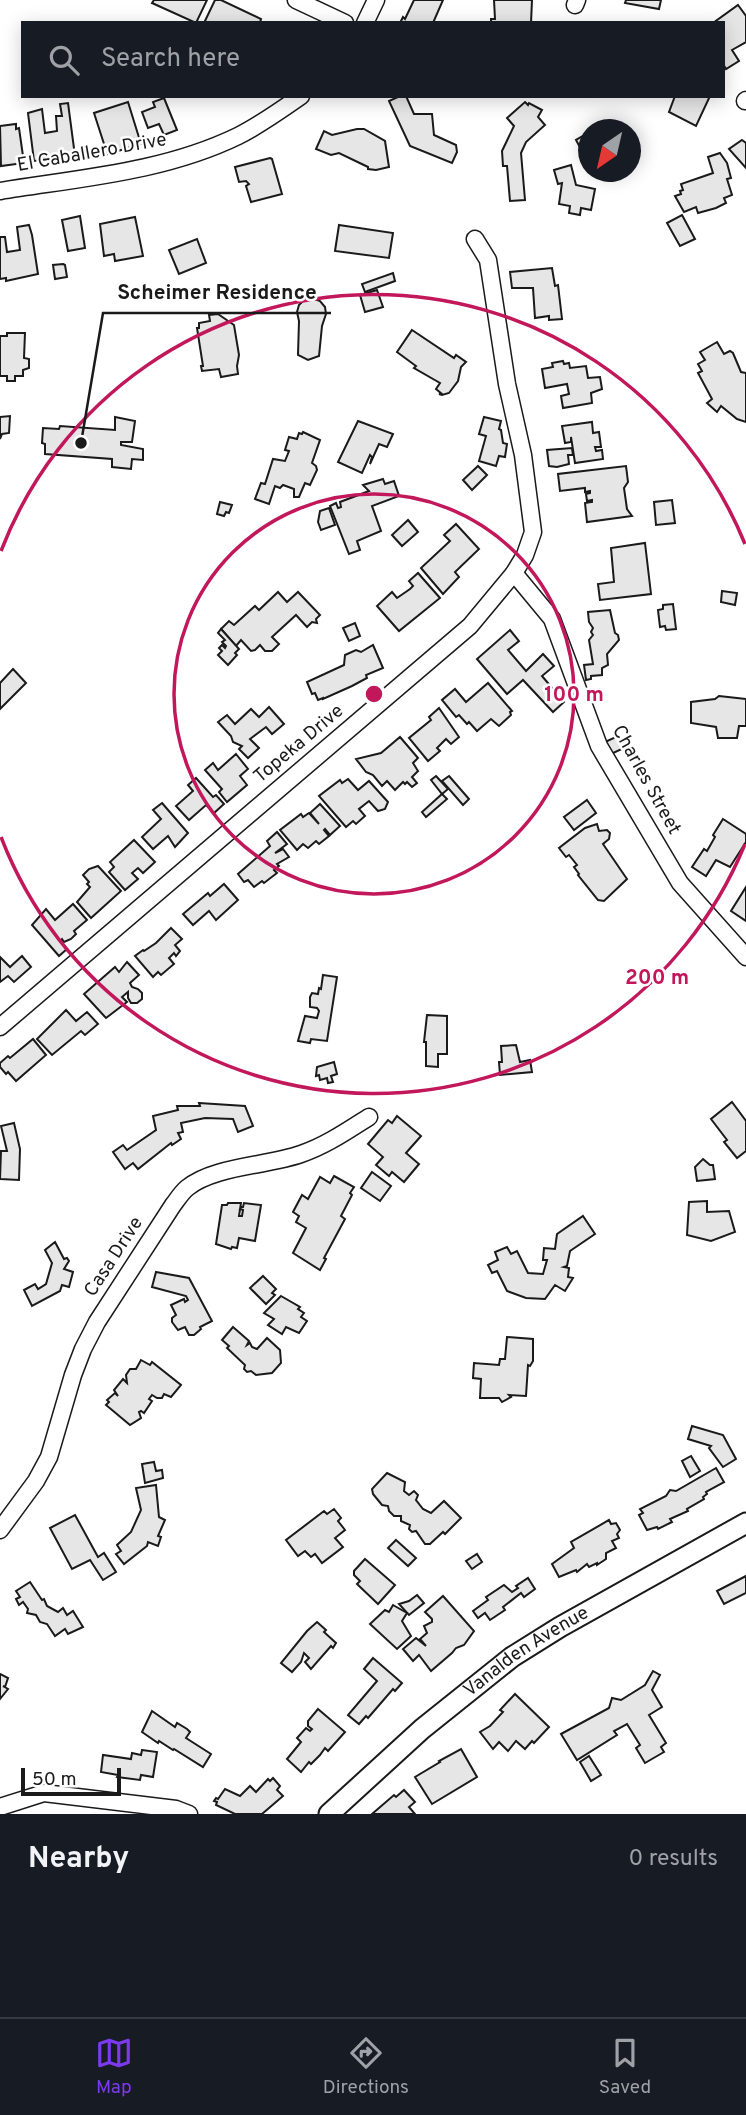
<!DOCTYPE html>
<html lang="en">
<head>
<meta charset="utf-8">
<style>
  :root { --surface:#171b24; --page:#20242c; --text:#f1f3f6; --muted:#9ea1a6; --line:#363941; --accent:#7c3aed }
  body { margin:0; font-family:Overpass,sans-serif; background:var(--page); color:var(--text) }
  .compass { position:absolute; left:578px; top:119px; width:63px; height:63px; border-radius:50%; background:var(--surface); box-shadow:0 4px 18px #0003; rotate:214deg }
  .scale { position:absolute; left:21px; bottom:18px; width:100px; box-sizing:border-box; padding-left:7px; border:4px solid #1a1a1a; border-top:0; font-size:19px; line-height:24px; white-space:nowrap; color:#1a1a1a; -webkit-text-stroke:5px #fff; paint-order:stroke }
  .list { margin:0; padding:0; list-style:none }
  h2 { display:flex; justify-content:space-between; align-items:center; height:91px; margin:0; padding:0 28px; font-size:30px }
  h2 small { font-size:23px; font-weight:400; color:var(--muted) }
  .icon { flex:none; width:38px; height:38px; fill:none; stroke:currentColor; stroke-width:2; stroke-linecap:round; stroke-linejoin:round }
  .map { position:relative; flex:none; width:746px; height:1814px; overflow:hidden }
  .search { position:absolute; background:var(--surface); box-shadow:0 4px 18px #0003; left:21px; right:21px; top:21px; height:77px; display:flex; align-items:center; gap:18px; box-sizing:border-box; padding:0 24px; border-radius:0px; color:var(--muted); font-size:26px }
  .sheet { height:203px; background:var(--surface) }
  nav { display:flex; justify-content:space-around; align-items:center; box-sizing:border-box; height:98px; border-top:2px solid var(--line); background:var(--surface); font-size:19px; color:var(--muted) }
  nav a { display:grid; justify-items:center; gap:4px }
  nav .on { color:var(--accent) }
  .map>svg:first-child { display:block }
  .building { fill:#e6e6e6; stroke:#1a1a1a; stroke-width:2 }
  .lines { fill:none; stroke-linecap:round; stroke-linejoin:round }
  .minor-casing { stroke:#1a1a1a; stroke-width:19 }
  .major-casing { stroke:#1a1a1a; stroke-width:23 }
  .minor { stroke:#fff; stroke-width:16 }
  .major { stroke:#fff; stroke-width:19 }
  .ring { fill:none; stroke:#c2185b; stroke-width:3.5 }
  .labels { text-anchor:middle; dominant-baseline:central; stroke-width:5; stroke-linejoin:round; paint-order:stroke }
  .street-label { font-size:19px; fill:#1a1a1a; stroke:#fff }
  .centre { fill:#c2185b; stroke:#fff; stroke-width:3.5 }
  .ring-label { font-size:21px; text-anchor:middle; font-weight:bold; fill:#c2185b; stroke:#fff; stroke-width:5; stroke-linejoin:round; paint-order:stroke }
  .leader { fill:none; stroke:#1a1a1a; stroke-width:2.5 }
  .callout-dot { fill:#1a1a1a; stroke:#fff; stroke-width:2.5 }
  .callout-label { font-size:21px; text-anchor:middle; font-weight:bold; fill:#1a1a1a; stroke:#fff; stroke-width:5; stroke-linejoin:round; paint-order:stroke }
</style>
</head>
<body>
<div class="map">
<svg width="746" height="1814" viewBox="0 0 746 1814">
  <rect width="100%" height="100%" fill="#fff"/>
  <!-- building -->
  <g class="building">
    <path d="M 154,0 L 207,0 L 196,23 L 152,3 Z"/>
    <path d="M 215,0 L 221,0 L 261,19 L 260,23 L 204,23 Z"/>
    <path d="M 414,0 L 443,0 L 433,23 L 400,23 L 403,17 L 405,19 Z"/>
    <path d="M 494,0 L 532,0 L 531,23 L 491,23 L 491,19 L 495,19 Z"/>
    <path d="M 626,0 L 661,0 L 659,9 L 625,3 Z"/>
    <path d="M 738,5 L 746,16 L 746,42 L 732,50 L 739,61 L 726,69 L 723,64 L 723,23 L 713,23 Z"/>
    <path d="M 400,96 L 406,96 L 414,114 L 432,114 L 434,135 L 456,145 L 457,152 L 452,163 L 410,146 L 389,101 Z"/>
    <path d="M 675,96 L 710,96 L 696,126 L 669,112 Z"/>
    <path d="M 164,98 L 177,130 L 164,135 L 159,124 L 148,128 L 142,112 L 155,107 L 153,102 Z"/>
    <path d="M 128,102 L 141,144 L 108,154 L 107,151 L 104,152 L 103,148 L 105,147 L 94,113 Z"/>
    <path d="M 525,102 L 528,105 L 529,103 L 542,110 L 538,117 L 545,125 L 526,142 L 521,153 L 525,200 L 510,201 L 507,166 L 503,166 L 502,151 L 514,126 L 507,118 Z"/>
    <path d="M 68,103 L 75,156 L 34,161 L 28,113 L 42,109 L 45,133 L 57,131 L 56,116 L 62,116 L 60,104 Z"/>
    <path d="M 16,124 L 16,129 L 19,128 L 24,163 L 1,166 L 0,126 Z"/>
    <path d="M 357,129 L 364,129 L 385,141 L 389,167 L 376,170 L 368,169 L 368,167 L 339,153 L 331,155 L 316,149 L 324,131 L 332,135 Z"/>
    <path d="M 588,133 L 588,150 L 583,153 L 576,140 Z"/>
    <path d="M 742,140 L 746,143 L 746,168 L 729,149 Z"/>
    <path d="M 720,153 L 727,163 L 731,178 L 727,179 L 732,195 L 724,198 L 726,203 L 716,208 L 698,213 L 696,207 L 684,212 L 675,196 L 681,194 L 680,191 L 683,190 L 681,184 L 713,173 L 708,157 Z"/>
    <path d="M 270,158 L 272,159 L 282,194 L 251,202 L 246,186 L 249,184 L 246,181 L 239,182 L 235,167 Z"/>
    <path d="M 571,165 L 576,185 L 595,189 L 591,210 L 581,208 L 580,215 L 569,213 L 570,206 L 559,204 L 562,183 L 558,184 L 554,170 Z"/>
    <path d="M 682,215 L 695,239 L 680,246 L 667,223 Z"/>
    <path d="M 80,216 L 85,248 L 68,251 L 62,220 Z"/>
    <path d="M 135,217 L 143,256 L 115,261 L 114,254 L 104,256 L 100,224 Z"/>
    <path d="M 29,225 L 32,235 L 38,274 L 6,281 L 6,278 L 0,279 L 0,237 L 5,237 L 7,252 L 20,250 L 17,227 Z"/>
    <path d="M 339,225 L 393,233 L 389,258 L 335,251 Z"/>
    <path d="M 197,239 L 206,263 L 179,274 L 169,250 Z"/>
    <path d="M 63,264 L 65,265 L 67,277 L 55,279 L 53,265 Z"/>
    <path d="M 552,268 L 555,286 L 558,285 L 562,319 L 549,320 L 549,316 L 535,318 L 533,288 L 512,288 L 510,272 Z"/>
    <path d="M 393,273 L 395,281 L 365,292 L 362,284 Z"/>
    <path d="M 377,290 L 383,307 L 365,312 L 360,295 Z"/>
    <path d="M 312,298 L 320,301 L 325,307 L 326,314 L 322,326 L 319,356 L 308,360 L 298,355 L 299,321 L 297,312 L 299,305 L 304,300 Z"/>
    <path d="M 218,314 L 234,325 L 239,355 L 237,366 L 238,374 L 221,377 L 219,369 L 202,371 L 201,366 L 203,366 L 197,328 L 199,328 L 199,323 L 210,321 L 209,315 Z"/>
    <path d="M 412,330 L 454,358 L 456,355 L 466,362 L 461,367 L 458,381 L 449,393 L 442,395 L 439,394 L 442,394 L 436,389 L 440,383 L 414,368 L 416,366 L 397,352 Z"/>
    <path d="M 7,333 L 25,333 L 24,358 L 29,359 L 29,368 L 23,370 L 23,376 L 15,376 L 15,381 L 7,381 L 7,376 L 0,376 L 0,336 L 7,336 Z"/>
    <path d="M 717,342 L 724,354 L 730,351 L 733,353 L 741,372 L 746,373 L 746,422 L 737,419 L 721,406 L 717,412 L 707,403 L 712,399 L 698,373 L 702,371 L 698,364 L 705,360 L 700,352 Z"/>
    <path d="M 563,361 L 564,364 L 569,363 L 570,368 L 586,366 L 588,378 L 600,377 L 602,389 L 591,393 L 592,403 L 563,408 L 561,396 L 569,394 L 567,384 L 545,388 L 542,369 L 553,367 L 552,363 Z"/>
    <path d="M 10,416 L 9,433 L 2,434 L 0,439 L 0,417 Z"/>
    <path d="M 115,417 L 135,421 L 132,442 L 121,442 L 121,445 L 143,449 L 143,460 L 132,459 L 131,469 L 112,467 L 112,459 L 45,454 L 45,444 L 42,443 L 43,428 L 59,429 L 60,426 L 115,430 Z"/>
    <path d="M 484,417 L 501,421 L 499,429 L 501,430 L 503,443 L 507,444 L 505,457 L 499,456 L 496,466 L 479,461 L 486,436 L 479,434 Z"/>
    <path d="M 358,421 L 393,434 L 387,447 L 379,444 L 370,464 L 372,457 L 370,455 L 362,473 L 338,462 Z"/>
    <path d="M 592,422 L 593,433 L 599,432 L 601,447 L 595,447 L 596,451 L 602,450 L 603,459 L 575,463 L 571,437 L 571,442 L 565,443 L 562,426 Z"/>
    <path d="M 303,432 L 320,440 L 312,463 L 316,466 L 317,470 L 310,485 L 305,483 L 299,497 L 294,497 L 294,489 L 283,485 L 280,488 L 275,486 L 269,504 L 255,499 L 261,483 L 265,484 L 273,459 L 285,461 L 289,451 L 285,450 L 289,437 L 297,439 L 299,433 L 302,434 Z"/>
    <path d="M 572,448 L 573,455 L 568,455 L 569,464 L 557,467 L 549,466 L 547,450 Z"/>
    <path d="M 478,466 L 487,475 L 472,490 L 463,480 Z"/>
    <path d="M 626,466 L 628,482 L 624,488 L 627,509 L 632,516 L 587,522 L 585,503 L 592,502 L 592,500 L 587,501 L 586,494 L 590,493 L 590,491 L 585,492 L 585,488 L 560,491 L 558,474 Z"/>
    <path d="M 383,479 L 385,484 L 394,481 L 399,496 L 372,506 L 381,531 L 357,541 L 360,550 L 349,554 L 330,506 L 336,503 L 338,508 L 341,507 L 340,502 L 369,491 L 363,485 Z"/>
    <path d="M 672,500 L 675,523 L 656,525 L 654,502 Z"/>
    <path d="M 220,502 L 232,505 L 229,513 L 226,512 L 224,516 L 217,514 Z"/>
    <path d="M 329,508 L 335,525 L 321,530 L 318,522 L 320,511 Z"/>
    <path d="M 408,520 L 418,532 L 402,546 L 392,535 Z"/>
    <path d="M 456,524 L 479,549 L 455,572 L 459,577 L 443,594 L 421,568 L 450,541 L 444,535 Z"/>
    <path d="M 645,543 L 651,594 L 600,600 L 598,584 L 614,582 L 611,548 Z"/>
    <path d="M 418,573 L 440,598 L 399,631 L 377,606 L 392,592 L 397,598 L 410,589 L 413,586 L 409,581 Z"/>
    <path d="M 722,591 L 737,593 L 735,605 L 721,602 Z"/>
    <path d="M 278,592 L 287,602 L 298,592 L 320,615 L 316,619 L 317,623 L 312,622 L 307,627 L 296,615 L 272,637 L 279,644 L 272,651 L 265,651 L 260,645 L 255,650 L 251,651 L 241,640 L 236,646 L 221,629 L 229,621 L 234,625 L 255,606 L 259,610 Z"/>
    <path d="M 673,604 L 676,629 L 666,630 L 665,626 L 660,627 L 658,610 L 663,609 L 663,605 Z"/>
    <path d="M 610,610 L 615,633 L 618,635 L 619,640 L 607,654 L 608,665 L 602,668 L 602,675 L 591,676 L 591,679 L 586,680 L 584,665 L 593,664 L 589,640 L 593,635 L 591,632 L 593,628 L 589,622 L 588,612 Z"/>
    <path d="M 355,623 L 360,636 L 349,641 L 343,628 Z"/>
    <path d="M 221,629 L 239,649 L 235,653 L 237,655 L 228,665 L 218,655 L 222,651 L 219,648 L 222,645 L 225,648 L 226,646 L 222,642 L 225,640 L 218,633 Z"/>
    <path d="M 510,630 L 519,641 L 508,650 L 526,671 L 543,654 L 554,666 L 542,676 L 564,702 L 553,712 L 523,680 L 507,694 L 477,659 Z"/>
    <path d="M 373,645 L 383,668 L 366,675 L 367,678 L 352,686 L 323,699 L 323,698 L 318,700 L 315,693 L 312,694 L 307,682 L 344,665 L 345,655 L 356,650 L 361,652 Z"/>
    <path d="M 13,669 L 26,683 L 0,709 L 0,683 Z"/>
    <path d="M 488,683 L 512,711 L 510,712 L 511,715 L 499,726 L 491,719 L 477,731 L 469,722 L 467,724 L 459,715 L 456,717 L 442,700 L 455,689 L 466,702 Z"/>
    <path d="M 719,696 L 746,699 L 746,726 L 739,726 L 737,738 L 718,738 L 716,727 L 691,723 L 691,702 L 715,699 Z"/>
    <path d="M 269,707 L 284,724 L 272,734 L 266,727 L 250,739 L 259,748 L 248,758 L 239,749 L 242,746 L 233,742 L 231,736 L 218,722 L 227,715 L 235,724 L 251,709 L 259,717 Z"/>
    <path d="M 439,708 L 459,737 L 451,744 L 446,739 L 437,748 L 440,751 L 428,761 L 409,738 L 431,720 L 429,717 Z"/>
    <path d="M 618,736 L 624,748 L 611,754 L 605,742 Z"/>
    <path d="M 400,737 L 418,758 L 413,763 L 418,771 L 412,777 L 417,783 L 412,787 L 407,782 L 405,784 L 403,782 L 395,790 L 387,781 L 382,786 L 373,775 L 366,772 L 356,759 L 381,753 Z"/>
    <path d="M 236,754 L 248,769 L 240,776 L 247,785 L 227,802 L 219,792 L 222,789 L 205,770 L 213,763 L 218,770 Z"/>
    <path d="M 436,776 L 448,789 L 442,794 L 431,780 Z"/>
    <path d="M 449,776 L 469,799 L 463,805 L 442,781 Z"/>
    <path d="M 196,778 L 213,797 L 216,795 L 224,804 L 214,813 L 206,805 L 189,820 L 176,806 L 193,791 L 188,785 Z"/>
    <path d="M 348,779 L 358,790 L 369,781 L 388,802 L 385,809 L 378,811 L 369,801 L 359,809 L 365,816 L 356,824 L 353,821 L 346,827 L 319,796 L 340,780 L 342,783 Z"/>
    <path d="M 442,794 L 447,799 L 426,817 L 422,812 Z"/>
    <path d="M 587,800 L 596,813 L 574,830 L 564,817 Z"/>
    <path d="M 162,803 L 188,833 L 175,847 L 168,836 L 153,849 L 142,837 L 161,819 L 153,810 Z"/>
    <path d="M 320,804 L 340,826 L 330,835 L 325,829 L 324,830 L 329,836 L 319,844 L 316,841 L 308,848 L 303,844 L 297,850 L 280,830 L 301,814 L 303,817 L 309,813 L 319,824 L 310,813 Z"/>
    <path d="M 723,819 L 746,834 L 746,842 L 730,867 L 716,860 L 706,876 L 692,867 L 704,849 L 707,851 L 715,837 L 713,835 Z"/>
    <path d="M 597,824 L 599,831 L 607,830 L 610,833 L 609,839 L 603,844 L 627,879 L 604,901 L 598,900 L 578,875 L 579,874 L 574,867 L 577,865 L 569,855 L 566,857 L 559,848 L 585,828 Z"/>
    <path d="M 277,832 L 287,844 L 275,853 L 283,849 L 289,857 L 277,864 L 279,866 L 274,870 L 277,873 L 264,883 L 262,881 L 254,887 L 248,880 L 244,882 L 238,874 L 270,846 L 267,841 Z"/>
    <path d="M 134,840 L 155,862 L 143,873 L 138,868 L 132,873 L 138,879 L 125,890 L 109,872 L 114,867 L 110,862 Z"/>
    <path d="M 98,866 L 121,891 L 91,918 L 77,902 L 90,887 L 87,884 L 89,882 L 83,875 L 89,869 Z"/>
    <path d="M 224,884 L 238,900 L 216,920 L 209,911 L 193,925 L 183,914 L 208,893 L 210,896 Z"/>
    <path d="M 746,887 L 746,921 L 731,911 Z"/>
    <path d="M 73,904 L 87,920 L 74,931 L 76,934 L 71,939 L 64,942 L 62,939 L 60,941 L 67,949 L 59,956 L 32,925 L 46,909 L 55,920 Z"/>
    <path d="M 171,928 L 182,939 L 175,945 L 180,951 L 176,956 L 174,953 L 169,958 L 174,964 L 161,975 L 158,972 L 153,977 L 135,956 L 143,950 L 144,951 L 156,943 Z"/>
    <path d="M 22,956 L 31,967 L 14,982 L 8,976 L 0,982 L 0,957 L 10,967 Z"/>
    <path d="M 127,962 L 139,975 L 130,983 L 132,987 L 138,989 L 142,993 L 142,999 L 137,1003 L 131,1003 L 128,998 L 128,992 L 122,997 L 127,1002 L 106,1018 L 84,994 L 115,967 L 119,972 Z"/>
    <path d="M 323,975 L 337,977 L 327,1041 L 311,1039 L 310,1043 L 298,1041 L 305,1016 L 317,1018 L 319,1011 L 317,1008 L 310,1007 L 310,997 L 312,993 L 318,994 L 319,988 L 321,989 Z"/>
    <path d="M 66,1010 L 76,1021 L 87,1012 L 98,1024 L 85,1035 L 81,1031 L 52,1055 L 37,1039 Z"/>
    <path d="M 427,1015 L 447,1016 L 447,1054 L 438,1054 L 438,1067 L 426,1066 L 426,1042 L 424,1042 Z"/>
    <path d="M 33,1039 L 46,1055 L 16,1081 L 8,1072 L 6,1074 L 0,1067 L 0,1063 L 8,1056 L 10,1058 Z"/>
    <path d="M 516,1045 L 520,1062 L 530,1060 L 532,1072 L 500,1075 L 499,1062 L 502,1062 L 501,1046 Z"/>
    <path d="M 334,1062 L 337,1074 L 331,1076 L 333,1082 L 328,1083 L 327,1078 L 320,1080 L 319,1075 L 316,1076 L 317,1067 Z"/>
    <path d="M 732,1102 L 746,1121 L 746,1151 L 737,1158 L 724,1142 L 727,1140 L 711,1119 Z"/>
    <path d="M 199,1103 L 245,1106 L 253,1126 L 238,1132 L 233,1119 L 205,1118 L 181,1123 L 183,1132 L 178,1133 L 181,1139 L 172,1145 L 171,1143 L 138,1169 L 133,1163 L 125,1169 L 113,1152 L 123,1145 L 127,1150 L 156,1130 L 153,1116 L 178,1110 L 177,1106 L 200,1106 Z"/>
    <path d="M 397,1116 L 421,1136 L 406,1153 L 419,1164 L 404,1182 L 392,1172 L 389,1176 L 376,1165 L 383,1157 L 368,1144 L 388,1120 L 392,1123 Z"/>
    <path d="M 14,1123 L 20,1149 L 19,1180 L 0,1179 L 1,1151 L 7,1151 L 1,1126 Z"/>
    <path d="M 703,1159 L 710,1165 L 713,1165 L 715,1179 L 697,1181 L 695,1167 Z"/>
    <path d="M 372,1172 L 391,1186 L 380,1201 L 361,1188 Z"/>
    <path d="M 334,1176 L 354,1187 L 350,1193 L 352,1195 L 341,1216 L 345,1219 L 324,1258 L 326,1259 L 320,1270 L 293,1253 L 306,1228 L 296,1222 L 299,1216 L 293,1212 L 302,1195 L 308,1199 L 320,1177 L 330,1183 Z"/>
    <path d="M 707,1201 L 707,1212 L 729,1211 L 735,1232 L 711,1241 L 687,1235 L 689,1202 Z"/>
    <path d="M 228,1203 L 241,1203 L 239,1216 L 242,1216 L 243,1210 L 240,1209 L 241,1207 L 243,1207 L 244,1203 L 261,1205 L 255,1241 L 239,1238 L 237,1248 L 232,1247 L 231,1249 L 216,1244 L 222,1205 L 227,1205 Z"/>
    <path d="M 583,1216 L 595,1234 L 570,1251 L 567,1266 L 564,1267 L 569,1268 L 568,1277 L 573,1278 L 565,1291 L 555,1285 L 545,1299 L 526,1298 L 507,1291 L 497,1271 L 492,1273 L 488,1265 L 498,1260 L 495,1252 L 507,1247 L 511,1254 L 517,1251 L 528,1273 L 543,1274 L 547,1260 L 543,1260 L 544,1248 L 555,1249 L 557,1234 Z"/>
    <path d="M 55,1242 L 64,1259 L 67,1258 L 69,1261 L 64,1269 L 73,1272 L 69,1287 L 62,1285 L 60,1291 L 32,1306 L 24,1290 L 35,1284 L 38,1289 L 46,1284 L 52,1263 L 45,1250 Z"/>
    <path d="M 156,1272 L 189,1278 L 212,1321 L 200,1327 L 201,1329 L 194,1335 L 189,1335 L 185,1327 L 178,1330 L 172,1322 L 172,1318 L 176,1315 L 171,1305 L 184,1299 L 185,1302 L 188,1300 L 186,1296 L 152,1287 Z"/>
    <path d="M 263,1276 L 276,1289 L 272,1293 L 275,1295 L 266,1304 L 250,1288 Z"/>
    <path d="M 281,1296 L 300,1307 L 298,1309 L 304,1313 L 301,1317 L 307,1321 L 299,1333 L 286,1327 L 282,1334 L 268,1325 L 274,1319 L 264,1313 Z"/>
    <path d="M 233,1327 L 249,1341 L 247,1345 L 250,1343 L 252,1347 L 257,1349 L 267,1338 L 280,1350 L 281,1363 L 272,1373 L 256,1375 L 251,1371 L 247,1372 L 244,1369 L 245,1365 L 227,1348 L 229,1346 L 222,1340 Z"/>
    <path d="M 507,1337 L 533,1339 L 533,1361 L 530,1366 L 528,1365 L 526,1396 L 509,1395 L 511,1397 L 502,1402 L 499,1398 L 480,1398 L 481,1379 L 473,1378 L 474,1363 L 499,1365 L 500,1359 L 505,1359 Z"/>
    <path d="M 141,1360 L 150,1365 L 152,1362 L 181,1385 L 171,1397 L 164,1394 L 162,1398 L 157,1398 L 152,1395 L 149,1399 L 152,1401 L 144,1413 L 141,1411 L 139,1412 L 141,1418 L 130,1425 L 106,1405 L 109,1402 L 107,1400 L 115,1393 L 118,1396 L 114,1390 L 123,1379 L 127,1383 L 126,1375 L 130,1369 L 136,1369 Z"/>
    <path d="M 692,1426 L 723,1435 L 736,1459 L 723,1467 L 709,1448 L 711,1446 L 688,1439 Z"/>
    <path d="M 691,1456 L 700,1471 L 690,1477 L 682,1461 Z"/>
    <path d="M 154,1462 L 156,1471 L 162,1470 L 163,1478 L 145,1483 L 142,1464 Z"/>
    <path d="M 716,1468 L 724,1482 L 706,1492 L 707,1494 L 703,1497 L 704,1499 L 687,1509 L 688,1511 L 670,1519 L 672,1522 L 658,1529 L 657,1527 L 647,1530 L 639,1515 L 643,1513 L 640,1509 L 666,1496 L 670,1490 L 676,1491 Z"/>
    <path d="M 387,1473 L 405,1482 L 404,1491 L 409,1495 L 414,1491 L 418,1495 L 416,1500 L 423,1509 L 431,1513 L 444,1501 L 461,1518 L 445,1534 L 443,1532 L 430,1544 L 425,1544 L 416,1531 L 412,1532 L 409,1529 L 410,1525 L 401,1521 L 401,1516 L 394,1516 L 389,1511 L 388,1506 L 382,1505 L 373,1494 L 372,1489 Z"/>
    <path d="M 156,1485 L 159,1517 L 165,1520 L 158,1536 L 161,1537 L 158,1546 L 148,1542 L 147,1546 L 124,1564 L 116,1554 L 121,1551 L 117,1545 L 131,1532 L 141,1510 L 136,1488 Z"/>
    <path d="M 334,1509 L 341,1518 L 338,1521 L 345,1530 L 335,1538 L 343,1547 L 322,1563 L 315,1554 L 311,1557 L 305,1551 L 298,1556 L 286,1540 L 324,1511 L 327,1514 Z"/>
    <path d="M 75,1515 L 98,1557 L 104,1553 L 116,1572 L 103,1580 L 90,1560 L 72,1569 L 50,1528 Z"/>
    <path d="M 609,1520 L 611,1524 L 616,1523 L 620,1530 L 617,1534 L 619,1538 L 612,1541 L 616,1548 L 606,1553 L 606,1559 L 597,1565 L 597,1563 L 589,1567 L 587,1564 L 577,1572 L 576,1570 L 559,1577 L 552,1564 L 574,1548 L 571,1542 Z"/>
    <path d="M 396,1540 L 416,1558 L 408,1566 L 388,1548 Z"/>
    <path d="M 477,1554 L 482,1562 L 472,1569 L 466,1561 Z"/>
    <path d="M 365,1559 L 395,1585 L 378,1604 L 357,1584 L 360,1581 L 354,1575 L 354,1571 Z"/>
    <path d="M 746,1576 L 746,1593 L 724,1604 L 717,1591 Z"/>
    <path d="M 528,1578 L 535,1589 L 524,1597 L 521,1593 L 503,1607 L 505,1610 L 490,1620 L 485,1613 L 478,1618 L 473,1611 L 488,1600 L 486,1597 L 504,1585 L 512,1592 L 518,1588 L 516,1586 Z"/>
    <path d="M 30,1582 L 42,1600 L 44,1599 L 47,1606 L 58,1612 L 63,1608 L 67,1615 L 73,1611 L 83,1627 L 68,1634 L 65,1629 L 55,1636 L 47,1624 L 40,1622 L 36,1615 L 27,1613 L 28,1609 L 23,1602 L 19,1605 L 16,1599 L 20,1597 L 16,1591 Z"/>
    <path d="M 417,1595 L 424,1603 L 409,1615 L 399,1604 L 409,1601 Z"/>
    <path d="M 443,1596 L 474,1631 L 464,1645 L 456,1648 L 452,1653 L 431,1671 L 419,1655 L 413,1661 L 403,1649 L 416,1638 L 426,1646 L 420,1639 L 427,1633 L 424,1626 L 432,1622 L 432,1619 L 425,1612 Z"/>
    <path d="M 393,1605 L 407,1613 L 402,1621 L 411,1636 L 397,1649 L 370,1624 L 385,1610 L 389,1612 Z"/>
    <path d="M 317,1622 L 326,1630 L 324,1632 L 336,1643 L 333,1648 L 331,1646 L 311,1669 L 305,1662 L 309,1658 L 304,1653 L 301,1662 L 292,1672 L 281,1663 L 307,1631 Z"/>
    <path d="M 373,1658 L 402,1683 L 395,1691 L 393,1689 L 368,1718 L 366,1716 L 359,1724 L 348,1715 L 377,1681 L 364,1669 Z"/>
    <path d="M 653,1671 L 660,1675 L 652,1690 L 662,1707 L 649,1715 L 666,1743 L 661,1747 L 664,1752 L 645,1763 L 636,1748 L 640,1745 L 627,1724 L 614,1731 L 617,1735 L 577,1760 L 561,1734 L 609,1708 L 612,1698 L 621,1700 L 645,1685 Z"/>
    <path d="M 0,1674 L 8,1678 L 5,1687 L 3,1686 L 8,1689 L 0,1699 Z"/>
    <path d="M 515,1694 L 549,1727 L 534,1743 L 532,1741 L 525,1749 L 516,1741 L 508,1751 L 499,1742 L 493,1749 L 480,1732 L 490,1726 L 503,1712 L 500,1710 Z"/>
    <path d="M 318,1709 L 345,1732 L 328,1751 L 325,1748 L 320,1755 L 311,1764 L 309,1762 L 301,1772 L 287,1759 L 301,1742 L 297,1738 L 306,1728 L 310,1731 L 312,1729 L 308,1726 L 308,1721 Z"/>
    <path d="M 152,1711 L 175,1727 L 177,1723 L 187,1729 L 190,1732 L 186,1738 L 211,1754 L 203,1767 L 174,1749 L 173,1750 L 159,1741 L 158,1743 L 142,1732 Z"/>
    <path d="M 461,1749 L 477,1777 L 432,1804 L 415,1777 L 440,1762 L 439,1761 Z"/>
    <path d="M 142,1750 L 157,1752 L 153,1777 L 141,1775 L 140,1780 L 117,1777 L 118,1775 L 101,1772 L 103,1755 L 131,1759 L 132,1753 L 141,1755 Z"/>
    <path d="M 589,1756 L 601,1775 L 591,1781 L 580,1762 Z"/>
    <path d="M 273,1778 L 280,1786 L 277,1790 L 283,1796 L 262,1814 L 235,1814 L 216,1805 L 217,1802 L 214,1801 L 216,1798 L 218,1799 L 225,1789 L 240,1796 L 250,1786 L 256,1792 L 268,1779 L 270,1781 Z"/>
    <path d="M 404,1790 L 415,1802 L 409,1807 L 415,1814 L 372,1814 L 394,1795 L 396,1797 Z"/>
  </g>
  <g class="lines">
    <!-- minor casing -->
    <g class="minor-casing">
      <g id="minor">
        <path d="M 296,0 L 345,23"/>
        <path d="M 575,5 L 577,0"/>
        <path d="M 365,23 L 376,0"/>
        <path d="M 745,101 L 746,100"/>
        <path d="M 0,191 C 80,178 164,172 238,136 C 260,125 281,110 301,96"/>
        <path d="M 514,573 L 552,619 L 599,746 L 680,883 L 746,957"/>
        <path d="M 0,1027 L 470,626 L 514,573 L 525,555 L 533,532 L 523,455 L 507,384 L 488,260 L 475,239"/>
        <path d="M 0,1530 L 36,1481 L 49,1457 L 73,1375 L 83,1349 L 97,1322 L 173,1205 C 177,1200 181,1193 187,1188 C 214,1166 267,1166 301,1154 C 325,1146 347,1131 369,1117"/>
        <path d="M 0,1807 L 44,1793 L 176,1809 L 189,1814"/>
      </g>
    </g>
    <!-- major casing -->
    <g class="major-casing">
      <g id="major">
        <path id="s1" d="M 329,1814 L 422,1729 L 512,1657 L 560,1627 L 746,1523"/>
      </g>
    </g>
    <!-- minor -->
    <use href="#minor" class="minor"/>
    <!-- major -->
    <use href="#major" class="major"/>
  </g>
  <!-- distance rings -->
  <g class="ring">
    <circle cx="374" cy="694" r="200"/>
    <path d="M745 844A400 400 0 0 1 1 837M1 551A400 400 0 0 1 745 544"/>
  </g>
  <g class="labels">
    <!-- street labels -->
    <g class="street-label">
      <text transform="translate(92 153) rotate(-10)">El Caballero Drive</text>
      <text transform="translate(299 744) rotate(-40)">Topeka Drive</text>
      <text transform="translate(646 780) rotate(61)">Charles Street</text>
      <text transform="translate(114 1257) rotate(-57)">Casa Drive</text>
      <text stroke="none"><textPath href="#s1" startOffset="256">Vanalden Avenue</textPath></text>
    </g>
  </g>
  <circle cx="374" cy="694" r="10" class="centre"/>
  <g class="ring-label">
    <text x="574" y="701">100 m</text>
    <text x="657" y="984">200 m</text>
  </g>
  <!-- callouts -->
  <path class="leader" d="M81 443L103 313H331"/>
  <circle class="callout-dot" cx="81" cy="443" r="7"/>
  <g class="callout-label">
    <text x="217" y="299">Scheimer Residence</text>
  </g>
</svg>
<svg class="compass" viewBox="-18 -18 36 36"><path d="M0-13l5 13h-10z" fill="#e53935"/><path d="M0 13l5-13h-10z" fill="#9ea1a6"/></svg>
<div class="scale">50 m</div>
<div class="search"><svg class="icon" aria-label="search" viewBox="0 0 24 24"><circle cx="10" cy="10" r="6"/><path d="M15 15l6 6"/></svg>Search here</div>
</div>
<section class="sheet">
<h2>Nearby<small>0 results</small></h2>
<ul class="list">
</ul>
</section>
<nav>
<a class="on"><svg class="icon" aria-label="map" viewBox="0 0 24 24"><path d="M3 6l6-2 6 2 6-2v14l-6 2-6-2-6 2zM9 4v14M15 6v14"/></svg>Map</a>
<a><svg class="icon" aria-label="directions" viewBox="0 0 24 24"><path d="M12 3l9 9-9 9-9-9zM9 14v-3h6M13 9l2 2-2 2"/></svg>Directions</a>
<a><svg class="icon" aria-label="saved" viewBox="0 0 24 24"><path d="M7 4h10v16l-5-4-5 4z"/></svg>Saved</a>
</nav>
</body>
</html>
